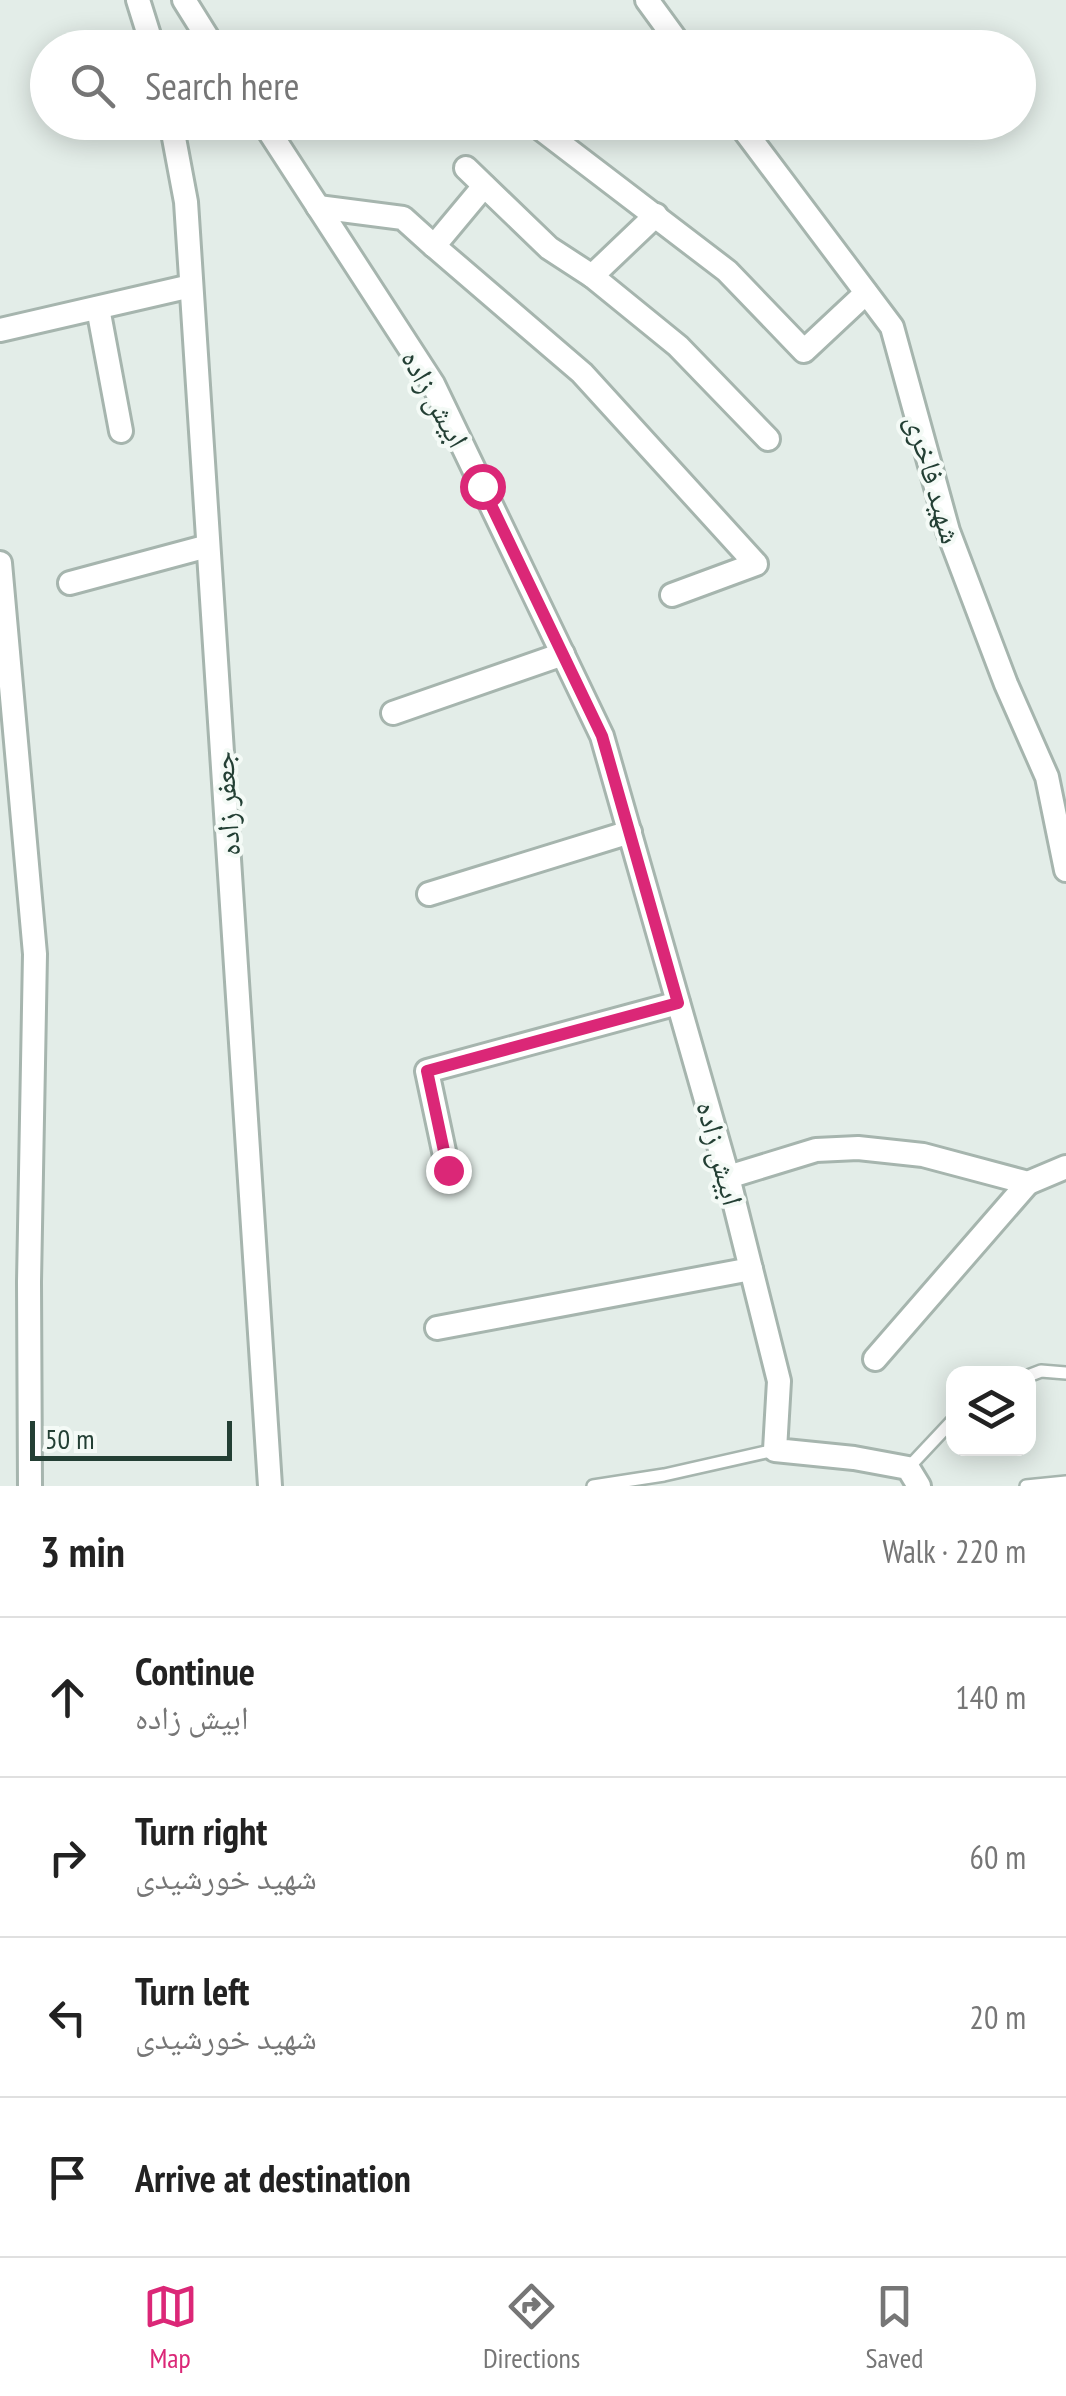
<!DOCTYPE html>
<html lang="en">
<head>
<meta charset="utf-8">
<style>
  :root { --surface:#fff; --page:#f6f6f6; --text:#222; --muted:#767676; --line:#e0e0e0; --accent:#db2777 }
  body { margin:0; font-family:"PT Sans Narrow","Noto Naskh Arabic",sans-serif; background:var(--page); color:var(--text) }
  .controls { position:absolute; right:30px; bottom:30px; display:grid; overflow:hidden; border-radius:20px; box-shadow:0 5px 25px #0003 }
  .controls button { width:90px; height:90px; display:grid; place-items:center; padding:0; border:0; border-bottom:2px solid var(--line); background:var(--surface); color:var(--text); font:50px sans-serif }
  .scale { position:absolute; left:30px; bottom:25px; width:202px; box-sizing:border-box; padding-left:10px; border:5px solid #233f34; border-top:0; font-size:28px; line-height:35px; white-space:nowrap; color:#233f34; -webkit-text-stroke:8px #f4faf6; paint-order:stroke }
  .stop { position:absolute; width:30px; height:30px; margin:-22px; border:8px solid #db2777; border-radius:50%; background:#fff }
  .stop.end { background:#db2777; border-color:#fff; box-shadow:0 2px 10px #0008 }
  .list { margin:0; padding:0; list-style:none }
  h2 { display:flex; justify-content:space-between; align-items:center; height:130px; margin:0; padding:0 40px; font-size:42px }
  h2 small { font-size:32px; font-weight:400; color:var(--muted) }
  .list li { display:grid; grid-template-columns:65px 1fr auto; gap:30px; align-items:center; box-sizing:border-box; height:160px; padding:0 40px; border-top:2px solid var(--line) }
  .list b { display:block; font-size:38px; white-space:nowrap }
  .list p { margin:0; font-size:32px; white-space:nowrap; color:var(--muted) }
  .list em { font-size:32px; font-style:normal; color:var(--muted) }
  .icon { flex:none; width:55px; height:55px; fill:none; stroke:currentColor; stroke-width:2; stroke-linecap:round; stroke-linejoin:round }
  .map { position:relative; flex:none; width:1066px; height:1486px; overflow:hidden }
  .search { position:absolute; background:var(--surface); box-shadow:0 5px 25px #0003; left:30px; right:30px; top:30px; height:110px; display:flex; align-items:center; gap:25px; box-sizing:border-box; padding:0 35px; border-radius:55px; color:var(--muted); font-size:38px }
  .sheet { height:770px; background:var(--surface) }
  nav { display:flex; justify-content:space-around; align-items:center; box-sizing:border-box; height:140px; border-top:2px solid var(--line); background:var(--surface); font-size:28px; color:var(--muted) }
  nav a { display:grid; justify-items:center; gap:5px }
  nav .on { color:var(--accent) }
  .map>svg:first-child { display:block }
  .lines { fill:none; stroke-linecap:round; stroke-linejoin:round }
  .lane-casing { stroke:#a6b5ae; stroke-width:16 }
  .street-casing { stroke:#a6b5ae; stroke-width:28 }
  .lane { stroke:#fff; stroke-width:11 }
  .street { stroke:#fff; stroke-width:22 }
  .route { stroke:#db2777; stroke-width:12 }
  .labels { text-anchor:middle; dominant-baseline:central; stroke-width:8; stroke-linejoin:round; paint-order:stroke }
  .street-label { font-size:30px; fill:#233f34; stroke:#f4faf6 }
</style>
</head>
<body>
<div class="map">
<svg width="1066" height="1486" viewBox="0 0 1066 1486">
  <rect width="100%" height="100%" fill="#e3ede8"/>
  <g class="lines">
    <!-- lane casing -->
    <g class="lane-casing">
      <g id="lane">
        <path d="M 1028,1376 L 1041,1371 L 1066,1373"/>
        <path d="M 908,1468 L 954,1419"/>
        <path d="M 593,1486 L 664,1475 L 775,1450"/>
        <path d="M 1026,1486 L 1066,1482"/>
      </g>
    </g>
    <!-- street casing -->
    <g class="street-casing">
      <g id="street">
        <path d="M 138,0 L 153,48"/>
        <path d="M 184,0 L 214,48"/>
        <path d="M 647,0 L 682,48"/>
        <path d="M 171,122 L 186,202 L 270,1486"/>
        <path d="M 263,122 L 433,384 L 602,736 L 728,1177 L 779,1381 L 775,1450 L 854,1458 L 908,1468 L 919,1486"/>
        <path d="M 532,122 L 727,271 L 804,351 L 866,293"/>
        <path d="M 738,122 L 892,327 L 948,531 L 1006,684 L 1047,777 L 1066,870"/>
        <path d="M 466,168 L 549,248 L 592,276"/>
        <path d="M 484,186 L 434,246 L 582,373 L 756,564 L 672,595"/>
        <path d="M 318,207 L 403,218 L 434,246"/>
        <path d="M 656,215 L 592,276 L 678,346 L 768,439"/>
        <path d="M 98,308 L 121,431"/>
        <path d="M 0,330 L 191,286"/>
        <path d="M 0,563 L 35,954 L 29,1282 L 30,1486"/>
        <path d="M 70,583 L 208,546"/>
        <path d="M 393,713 L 563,654"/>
        <path d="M 429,894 L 630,832"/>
        <path d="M 448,1170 L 427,1071 L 678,1003"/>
        <path d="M 728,1177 L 816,1150 L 858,1148 L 923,1155 L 1028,1183 L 1066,1167"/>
        <path d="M 437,1328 L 751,1269"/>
        <path d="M 875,1359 L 1028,1183"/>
      </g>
    </g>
    <!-- lane -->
    <use href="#lane" class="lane"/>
    <!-- street -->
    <use href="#street" class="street"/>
  </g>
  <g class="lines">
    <!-- route -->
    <path class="route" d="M 448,1170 L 427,1071 L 678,1003 L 602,736 L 482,486"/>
  </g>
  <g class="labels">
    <!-- street labels -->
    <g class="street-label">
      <text transform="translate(436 398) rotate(61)">ابیش زاده</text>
      <text transform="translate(935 479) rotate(74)">شهید فاخری</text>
      <text transform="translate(225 804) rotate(-94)">جعفر زاده</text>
      <text transform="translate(721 1153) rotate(75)">ابیش زاده</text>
    </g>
  </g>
</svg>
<div class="controls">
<button><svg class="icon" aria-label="layers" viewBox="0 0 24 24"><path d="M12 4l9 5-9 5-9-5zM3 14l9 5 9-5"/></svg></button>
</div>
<div class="scale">50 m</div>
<div class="stop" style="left:482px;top:486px"></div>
<div class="stop end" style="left:448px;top:1170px"></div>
<div class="search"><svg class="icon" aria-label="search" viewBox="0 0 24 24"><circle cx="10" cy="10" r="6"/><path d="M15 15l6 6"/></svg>Search here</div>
</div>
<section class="sheet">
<h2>3 min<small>Walk · 220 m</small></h2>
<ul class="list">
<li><svg class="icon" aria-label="ahead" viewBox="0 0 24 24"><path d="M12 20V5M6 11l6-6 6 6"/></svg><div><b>Continue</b><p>ابیش زاده</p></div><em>140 m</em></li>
<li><svg class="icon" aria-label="right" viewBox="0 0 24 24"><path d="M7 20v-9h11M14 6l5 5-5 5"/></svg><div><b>Turn right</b><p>شهید خورشیدی</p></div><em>60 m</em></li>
<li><svg class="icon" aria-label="left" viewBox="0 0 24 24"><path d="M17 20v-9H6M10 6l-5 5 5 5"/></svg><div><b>Turn left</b><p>شهید خورشیدی</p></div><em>20 m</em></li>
<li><svg class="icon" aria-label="arrive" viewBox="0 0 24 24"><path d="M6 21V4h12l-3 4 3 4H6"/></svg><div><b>Arrive at destination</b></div></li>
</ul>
</section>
<nav>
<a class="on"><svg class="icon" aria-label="map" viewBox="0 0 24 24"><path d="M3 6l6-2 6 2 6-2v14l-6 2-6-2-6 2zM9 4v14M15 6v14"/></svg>Map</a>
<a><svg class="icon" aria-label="directions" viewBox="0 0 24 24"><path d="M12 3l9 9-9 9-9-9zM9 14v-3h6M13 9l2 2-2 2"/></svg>Directions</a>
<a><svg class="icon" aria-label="saved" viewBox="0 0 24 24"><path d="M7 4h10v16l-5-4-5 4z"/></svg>Saved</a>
</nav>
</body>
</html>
